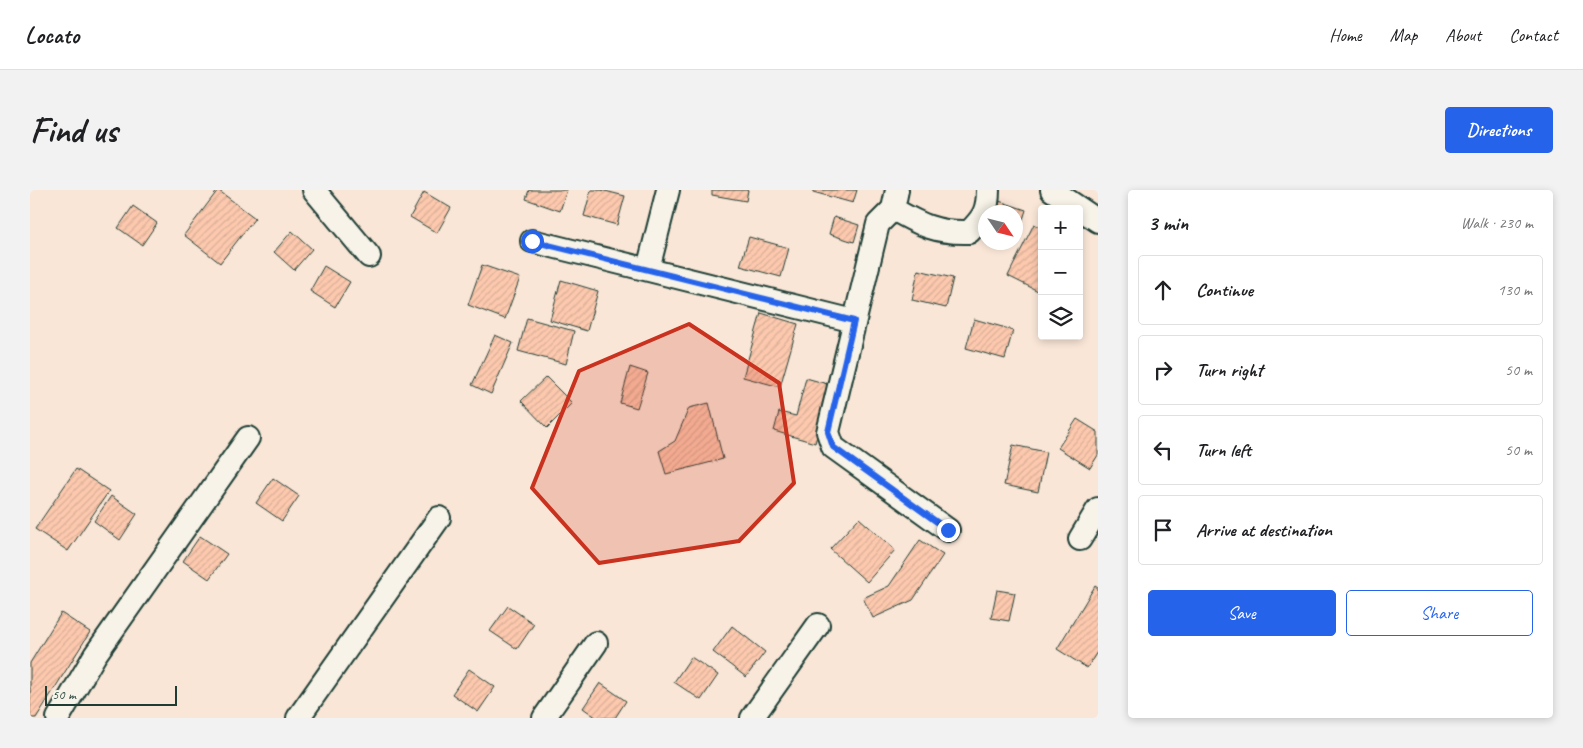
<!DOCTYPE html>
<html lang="en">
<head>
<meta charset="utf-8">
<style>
  :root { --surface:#fff; --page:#f2f2f2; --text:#202124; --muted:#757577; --line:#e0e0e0; --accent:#2563eb }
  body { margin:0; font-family:Caveat,sans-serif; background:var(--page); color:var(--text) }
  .controls { position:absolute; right:15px; top:15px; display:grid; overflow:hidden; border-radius:5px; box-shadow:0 2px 8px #0003 }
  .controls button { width:45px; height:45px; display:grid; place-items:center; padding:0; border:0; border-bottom:1px solid var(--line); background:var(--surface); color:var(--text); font:25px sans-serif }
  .compass { position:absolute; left:948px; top:15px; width:45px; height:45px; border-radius:50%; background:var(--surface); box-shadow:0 2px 8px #0003; rotate:125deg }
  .scale { position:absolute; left:15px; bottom:12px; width:132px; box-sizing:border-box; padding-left:5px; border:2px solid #1f3d34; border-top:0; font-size:14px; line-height:18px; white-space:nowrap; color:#1f3d34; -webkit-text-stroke:4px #f7f3e8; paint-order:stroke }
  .stop { position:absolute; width:15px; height:15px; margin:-11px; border:4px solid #2563eb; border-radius:50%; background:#fff }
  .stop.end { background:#2563eb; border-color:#fff; box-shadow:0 1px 5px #0008 }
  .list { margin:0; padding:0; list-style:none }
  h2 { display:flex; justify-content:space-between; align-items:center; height:65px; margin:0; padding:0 20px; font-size:21px }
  h2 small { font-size:16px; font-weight:400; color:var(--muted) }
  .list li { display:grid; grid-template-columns:32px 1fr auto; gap:15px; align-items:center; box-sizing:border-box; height:70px; margin:0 10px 10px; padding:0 10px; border:1px solid var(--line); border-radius:5px }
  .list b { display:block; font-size:19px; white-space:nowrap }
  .list em { font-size:16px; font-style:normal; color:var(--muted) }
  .actions { display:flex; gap:10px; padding:15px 20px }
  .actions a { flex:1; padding:11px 0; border:1px solid var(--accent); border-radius:5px; text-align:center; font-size:18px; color:var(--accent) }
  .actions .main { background:var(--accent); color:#fff }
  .icon { flex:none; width:28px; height:28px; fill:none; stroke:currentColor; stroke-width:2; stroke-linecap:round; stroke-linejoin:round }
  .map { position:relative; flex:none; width:1068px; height:528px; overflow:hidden; border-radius:5px }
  header { display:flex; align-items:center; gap:30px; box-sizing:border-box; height:70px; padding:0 25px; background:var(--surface); border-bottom:1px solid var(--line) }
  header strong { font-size:24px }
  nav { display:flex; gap:28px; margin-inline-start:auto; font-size:18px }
  .intro { display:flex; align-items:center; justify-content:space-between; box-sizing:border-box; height:120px; padding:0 30px }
  h1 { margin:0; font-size:35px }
  .button { padding:12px 22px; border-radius:5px; background:var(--accent); color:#fff; font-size:18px; font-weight:700 }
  main { display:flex; gap:30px; padding:0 30px }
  aside { flex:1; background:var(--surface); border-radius:5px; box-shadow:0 2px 8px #0003 }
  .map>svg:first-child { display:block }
  .building { fill:url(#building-hatch); stroke:#1f3d34 }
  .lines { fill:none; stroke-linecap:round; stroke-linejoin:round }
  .minor-casing { stroke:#1f3d34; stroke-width:26 }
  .minor { stroke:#f7f3e8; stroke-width:22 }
  .route { stroke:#2563eb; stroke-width:6 }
  .marked { fill:#c8321e; fill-opacity:0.2; stroke:#c8321e; stroke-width:4; stroke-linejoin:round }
</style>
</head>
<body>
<header>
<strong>Locato</strong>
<nav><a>Home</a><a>Map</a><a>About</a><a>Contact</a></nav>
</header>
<div class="intro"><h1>Find us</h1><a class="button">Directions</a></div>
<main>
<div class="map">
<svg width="1068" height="528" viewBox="0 0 1068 528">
  <defs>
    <pattern id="building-hatch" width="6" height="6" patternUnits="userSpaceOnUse" patternTransform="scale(1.25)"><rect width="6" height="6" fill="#fdc9ae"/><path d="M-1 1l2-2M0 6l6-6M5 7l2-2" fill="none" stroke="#d8ae96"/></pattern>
  </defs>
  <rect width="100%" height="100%" fill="#f9e6d7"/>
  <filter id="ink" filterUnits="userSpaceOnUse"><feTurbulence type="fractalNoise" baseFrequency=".02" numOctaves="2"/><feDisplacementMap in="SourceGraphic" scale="10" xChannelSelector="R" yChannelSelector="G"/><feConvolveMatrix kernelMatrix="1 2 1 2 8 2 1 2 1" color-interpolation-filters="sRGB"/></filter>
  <g filter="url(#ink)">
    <!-- building -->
    <g class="building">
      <path d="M 188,0 L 225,28 L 190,73 L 154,45 Z"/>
      <path d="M 499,0 L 537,0 L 530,21 L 496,9 Z"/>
      <path d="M 561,0 L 571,0 L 595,6 L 587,35 L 554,26 Z"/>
      <path d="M 682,0 L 718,0 L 716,11 L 682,5 Z"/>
      <path d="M 783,0 L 827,0 L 823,13 L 783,2 Z"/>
      <path d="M 394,2 L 421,18 L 407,43 L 380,27 Z"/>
      <path d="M 969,11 L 996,20 L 987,48 L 986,22 L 965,22 Z"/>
      <path d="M 103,16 L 127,33 L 112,55 L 88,38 Z"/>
      <path d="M 804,27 L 829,35 L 824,52 L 799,44 Z"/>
      <path d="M 1004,34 L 1012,38 L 1012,103 L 978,86 Z"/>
      <path d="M 262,41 L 282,59 L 264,80 L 244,62 Z"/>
      <path d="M 719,47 L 759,58 L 751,87 L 710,76 Z"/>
      <path d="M 452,75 L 490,88 L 475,129 L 438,115 Z"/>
      <path d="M 294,76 L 320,92 L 305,117 L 280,101 Z"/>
      <path d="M 888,80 L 923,88 L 916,118 L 882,110 Z"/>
      <path d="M 531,90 L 568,101 L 557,141 L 520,130 Z"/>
      <path d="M 731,123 L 768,134 L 750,197 L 713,187 Z"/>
      <path d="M 497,128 L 544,141 L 536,174 L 488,161 Z"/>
      <path d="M 944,129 L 983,140 L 975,169 L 936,158 Z"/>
      <path d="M 465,145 L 483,153 L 461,204 L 442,195 Z"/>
      <path d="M 600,177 L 618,183 L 607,218 L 590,213 Z"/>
      <path d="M 516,187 L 542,213 L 517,238 L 491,211 Z"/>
      <path d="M 776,188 L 801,195 L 785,253 L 744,241 L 749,222 L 766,226 Z"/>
      <path d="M 679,213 L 693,269 L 636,284 L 629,261 L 645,251 L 659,218 Z"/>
      <path d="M 1047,229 L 1068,242 L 1068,265 L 1060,278 L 1028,258 Z"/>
      <path d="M 983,255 L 1016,262 L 1008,302 L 974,295 Z"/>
      <path d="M 46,279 L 79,301 L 38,361 L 5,339 Z"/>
      <path d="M 243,288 L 269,306 L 252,331 L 226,313 Z"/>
      <path d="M 81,306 L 107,324 L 90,350 L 64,331 Z"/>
      <path d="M 829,328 L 865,360 L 837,392 L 800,359 Z"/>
      <path d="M 170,346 L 197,364 L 179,389 L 153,371 Z"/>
      <path d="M 890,350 L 913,365 L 883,410 L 843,428 L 833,408 L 859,396 Z"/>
      <path d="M 1065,396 L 1068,398 L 1068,463 L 1067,462 L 1057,478 L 1027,459 Z"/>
      <path d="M 967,400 L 985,403 L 979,431 L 961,428 Z"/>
      <path d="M 478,416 L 504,434 L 487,459 L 460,441 Z"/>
      <path d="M 31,423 L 60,442 L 6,528 L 0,528 L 0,473 Z"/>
      <path d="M 702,436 L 735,462 L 716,487 L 683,462 Z"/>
      <path d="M 661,467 L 688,485 L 671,510 L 644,492 Z"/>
      <path d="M 439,479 L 465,497 L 448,522 L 422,504 Z"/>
      <path d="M 570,493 L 596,511 L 585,528 L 567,528 L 553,518 Z"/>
    </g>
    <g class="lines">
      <!-- minor casing -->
      <g class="minor-casing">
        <g id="minor">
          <path d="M 284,0 L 339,66"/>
          <path d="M 867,0 L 863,19 C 891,35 906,43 939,42 C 953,28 958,21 958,0"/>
          <path d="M 1022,0 L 1068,31"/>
          <path d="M 863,19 L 848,34 L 798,242 L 803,257 L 918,340"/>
          <path d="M 502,51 L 824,131"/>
          <path d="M 618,79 L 638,0"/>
          <path d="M 1050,349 L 1068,319"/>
          <path d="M 28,528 L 65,465 L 218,248"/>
          <path d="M 268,528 L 409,328"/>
          <path d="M 514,528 L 566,453"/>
          <path d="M 722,528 L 788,435"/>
        </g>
      </g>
      <!-- minor -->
      <use href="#minor" class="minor"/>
    </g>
  </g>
  <g class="lines" filter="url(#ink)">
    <!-- route -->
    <path class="route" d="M 502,51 L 824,131 L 798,242 L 803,257 L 918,340"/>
  </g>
  <!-- marked area -->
  <path class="marked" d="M 659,134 L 749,193 L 764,293 L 709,351 L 569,373 L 502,298 L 549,181 Z"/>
</svg>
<div class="controls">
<button>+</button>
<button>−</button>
<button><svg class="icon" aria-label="layers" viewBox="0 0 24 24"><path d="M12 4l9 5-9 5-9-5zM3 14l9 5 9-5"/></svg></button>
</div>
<svg class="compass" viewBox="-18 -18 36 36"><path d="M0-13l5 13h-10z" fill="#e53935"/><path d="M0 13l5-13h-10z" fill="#757577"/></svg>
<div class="scale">50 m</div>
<div class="stop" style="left:502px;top:51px"></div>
<div class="stop end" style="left:918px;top:340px"></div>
</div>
<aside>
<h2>3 min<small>Walk · 230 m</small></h2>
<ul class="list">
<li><svg class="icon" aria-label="ahead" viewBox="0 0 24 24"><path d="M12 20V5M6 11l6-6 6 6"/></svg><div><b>Continue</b></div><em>130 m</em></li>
<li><svg class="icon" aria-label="right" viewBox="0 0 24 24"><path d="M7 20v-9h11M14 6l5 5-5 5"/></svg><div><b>Turn right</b></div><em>50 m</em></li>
<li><svg class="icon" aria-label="left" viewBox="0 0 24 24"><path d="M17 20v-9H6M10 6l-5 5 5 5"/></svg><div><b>Turn left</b></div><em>50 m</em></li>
<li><svg class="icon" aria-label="arrive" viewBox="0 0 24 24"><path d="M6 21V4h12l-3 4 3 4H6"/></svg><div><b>Arrive at destination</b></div></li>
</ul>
<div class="actions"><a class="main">Save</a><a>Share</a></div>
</aside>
</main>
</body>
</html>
